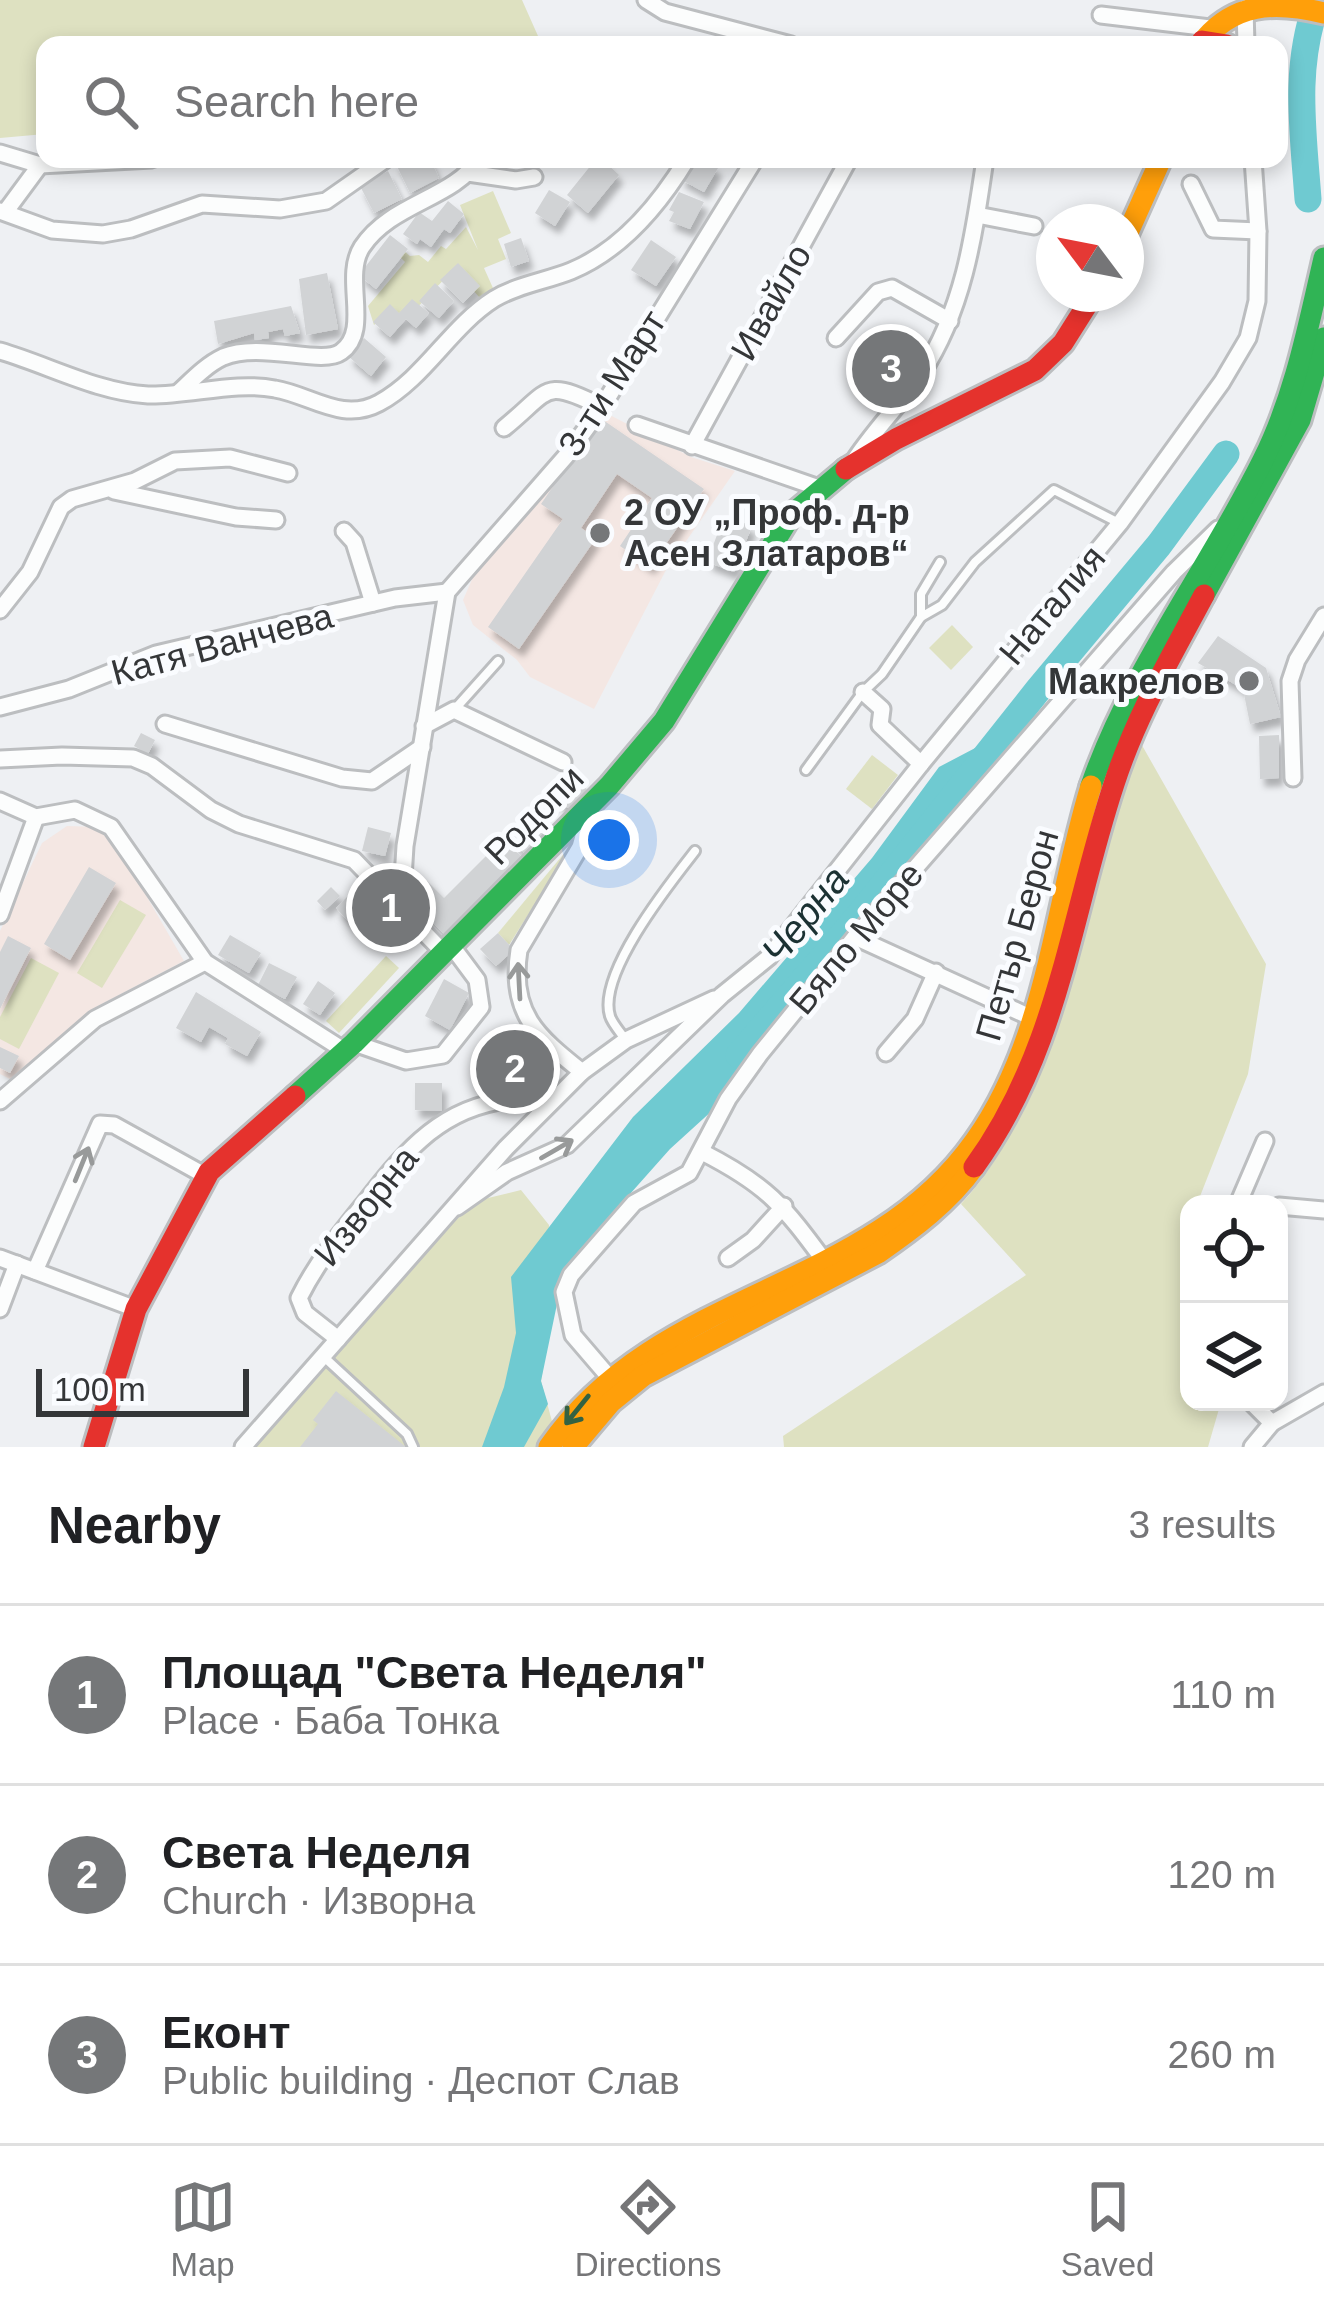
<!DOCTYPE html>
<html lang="en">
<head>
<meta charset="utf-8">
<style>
  :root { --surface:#fff; --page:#f2f2f2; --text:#202124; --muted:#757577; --line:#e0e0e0; --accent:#757779 }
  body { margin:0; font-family:Helvetica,sans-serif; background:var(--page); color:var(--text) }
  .controls { position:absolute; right:36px; bottom:36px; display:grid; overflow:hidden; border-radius:24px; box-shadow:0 6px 18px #0003 }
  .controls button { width:108px; height:108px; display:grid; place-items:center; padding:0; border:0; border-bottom:3px solid var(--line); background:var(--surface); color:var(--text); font:60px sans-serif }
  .compass { position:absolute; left:1036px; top:204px; width:108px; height:108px; border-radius:50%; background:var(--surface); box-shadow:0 6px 18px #0003; rotate:302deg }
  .scale { position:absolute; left:36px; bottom:30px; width:213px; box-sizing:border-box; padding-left:12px; border:6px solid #343638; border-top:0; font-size:33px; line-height:42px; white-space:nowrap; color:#343638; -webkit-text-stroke:9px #fafcff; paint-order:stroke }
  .you { position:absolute; left:609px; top:840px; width:42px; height:42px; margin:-30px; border:9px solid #fff; border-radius:50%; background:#1a73e8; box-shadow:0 0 0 18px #1a73e833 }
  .badge { display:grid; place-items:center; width:78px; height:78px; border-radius:50%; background:var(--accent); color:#fff; font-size:39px; font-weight:700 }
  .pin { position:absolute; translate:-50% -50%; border:6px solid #fff; box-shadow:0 3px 12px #0006 }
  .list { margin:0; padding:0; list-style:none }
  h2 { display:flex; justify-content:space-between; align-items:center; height:156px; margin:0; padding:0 48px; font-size:51px }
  h2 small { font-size:39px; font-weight:400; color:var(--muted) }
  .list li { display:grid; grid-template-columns:78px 1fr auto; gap:36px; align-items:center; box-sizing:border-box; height:180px; padding:0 48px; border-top:3px solid var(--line) }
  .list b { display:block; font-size:45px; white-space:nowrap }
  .list p { margin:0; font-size:39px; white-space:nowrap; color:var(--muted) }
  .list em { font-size:39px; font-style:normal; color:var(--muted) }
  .icon { flex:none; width:66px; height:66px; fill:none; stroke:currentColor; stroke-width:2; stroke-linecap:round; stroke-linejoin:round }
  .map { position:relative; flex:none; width:1324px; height:1447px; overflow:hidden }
  .search { position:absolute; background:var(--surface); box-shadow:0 6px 18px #0003; left:36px; right:36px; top:36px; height:132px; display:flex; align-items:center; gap:30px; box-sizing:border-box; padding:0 42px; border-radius:24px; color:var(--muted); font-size:45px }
  .sheet { height:696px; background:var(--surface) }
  nav { display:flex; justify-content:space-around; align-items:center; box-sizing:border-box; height:168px; border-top:3px solid var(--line); background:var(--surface); font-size:33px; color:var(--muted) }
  nav a { display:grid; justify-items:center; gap:6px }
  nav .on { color:var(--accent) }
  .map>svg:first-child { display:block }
  .education { fill:#f4e7e3 }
  .green { fill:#dee1c1 }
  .water { fill:#6fcad1 }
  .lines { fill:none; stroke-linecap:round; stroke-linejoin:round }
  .river { stroke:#6fcad1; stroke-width:27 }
  .building { fill:#d1d3d5; filter:url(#shadow) }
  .lane-casing { stroke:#bcbec0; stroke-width:14 }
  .street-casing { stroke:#bcbec0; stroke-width:21 }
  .fast-casing { stroke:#bcbec0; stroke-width:27 }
  .slow-casing { stroke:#bcbec0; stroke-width:27 }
  .jam-casing { stroke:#bcbec0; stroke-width:27 }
  .lane { stroke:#fcfdfd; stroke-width:8 }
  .street { stroke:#fcfdfd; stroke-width:15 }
  .fast { stroke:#30b455; stroke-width:21 }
  .slow { stroke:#ff9f0a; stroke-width:21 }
  .jam { stroke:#e5322d; stroke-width:21 }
  .oneway { stroke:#989a9a }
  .oneway2 { stroke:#336242 }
  .poi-dot { fill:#757779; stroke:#fafcff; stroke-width:4.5 }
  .labels { text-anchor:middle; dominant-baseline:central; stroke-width:10; stroke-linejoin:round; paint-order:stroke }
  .street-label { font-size:36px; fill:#343638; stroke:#fafcff }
  .poi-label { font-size:36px; font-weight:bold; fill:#343638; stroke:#fafcff; text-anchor:start }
  .water-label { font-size:39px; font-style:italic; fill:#1b3133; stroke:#fafcff }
</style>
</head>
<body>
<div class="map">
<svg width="1324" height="1447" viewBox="0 0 1324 1447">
  <defs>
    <filter id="shadow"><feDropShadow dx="4.5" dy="8" stdDeviation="3" flood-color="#0004"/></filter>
  </defs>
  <rect width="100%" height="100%" fill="#eef0f3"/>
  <!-- education -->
  <g class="education">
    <path d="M 604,412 L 691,457 L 735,471 L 666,570 L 594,709 L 530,677 L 517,660 L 473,625 L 463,600 L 478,566 Z"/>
    <path d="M 67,826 L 98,827 L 136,878 L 184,961 L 94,1008 L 10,1079 L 0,1074 L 0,931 L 42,843 Z"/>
  </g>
  <!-- green -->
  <g class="green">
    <path d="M 0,0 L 522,0 L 542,45 L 45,45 L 45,134 L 0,138 Z"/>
    <path d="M 493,191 L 511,233 L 498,239 L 506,259 L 484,268 L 497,297 L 480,298 L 454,269 L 413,312 L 396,322 L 387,312 L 374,325 L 368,306 L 405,262 L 394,251 L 397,245 L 410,256 L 419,255 L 428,262 L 441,246 L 446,249 L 466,227 L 478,250 L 460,205 Z"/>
    <path d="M 952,625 L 973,647 L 951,670 L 929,648 Z"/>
    <path d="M 1139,740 L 1266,964 L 1248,1074 L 1197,1204 L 1189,1204 L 1189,1402 L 1221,1402 L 1208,1447 L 784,1447 L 783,1436 L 1026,1275 L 961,1204 C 1026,1134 1046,1043 1074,954 C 1095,882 1117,811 1139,740 Z"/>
    <path d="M 872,755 L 898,775 L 872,809 L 846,789 Z"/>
    <path d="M 576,839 L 509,945 L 498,933 Z"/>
    <path d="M 120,900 L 146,915 L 102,988 L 77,973 Z"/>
    <path d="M 386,956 L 399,968 L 339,1033 L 326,1021 Z"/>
    <path d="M 31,958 L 59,973 L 19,1049 L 0,1039 L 0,1017 Z"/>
    <path d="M 521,1190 L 549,1225 L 550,1326 L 541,1381 L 559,1447 L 253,1447 L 445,1227 L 484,1199 Z"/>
  </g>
  <!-- water -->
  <path class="water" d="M 979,746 L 941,806 L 769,1007 L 760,1044 L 725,1099 L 670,1149 L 590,1239 L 562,1280 L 541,1381 L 548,1404 L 524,1447 L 482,1447 L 504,1387 L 516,1333 L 511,1277 L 633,1117 L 739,1013 L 872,858 L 939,767 Z"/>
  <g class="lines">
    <!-- river -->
    <g class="river">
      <path d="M 1308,199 C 1303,131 1293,65 1318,0"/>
      <path d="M 739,1055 L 858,917 L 1038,690 L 1159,545 L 1226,454"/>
    </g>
  </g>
  <!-- building -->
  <g class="building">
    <path d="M 401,159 L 430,159 L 439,178 L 410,193 L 395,162 Z"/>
    <path d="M 596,159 L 602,159 L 619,175 L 588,213 L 567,195 Z"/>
    <path d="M 691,159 L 703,159 L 718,168 L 704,192 L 680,179 Z"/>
    <path d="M 388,171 L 402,199 L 374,213 L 360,186 Z"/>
    <path d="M 549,190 L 570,202 L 555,226 L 535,213 Z"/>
    <path d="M 679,192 L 704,202 L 690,229 L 669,221 L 674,212 L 669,210 Z"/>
    <path d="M 448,201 L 464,214 L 450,233 L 444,229 L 431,247 L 420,239 L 417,244 L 403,234 L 419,212 L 432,221 Z"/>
    <path d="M 390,235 L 408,249 L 376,289 L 359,275 Z"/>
    <path d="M 521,238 L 529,261 L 511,267 L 504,244 Z"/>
    <path d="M 651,240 L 676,257 L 656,286 L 631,270 Z"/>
    <path d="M 458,263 L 480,286 L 463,303 L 440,280 Z"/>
    <path d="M 327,273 L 338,329 L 306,335 L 299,279 Z"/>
    <path d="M 435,283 L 454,301 L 439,318 L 419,301 Z"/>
    <path d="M 412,299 L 429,313 L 416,328 L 406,319 L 390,337 L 373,322 L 390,304 L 399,313 Z"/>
    <path d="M 291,306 L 300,333 L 285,336 L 283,329 L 268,332 L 269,338 L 255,340 L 254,333 L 218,344 L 214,321 Z"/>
    <path d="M 364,338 L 386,357 L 371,376 L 348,356 Z"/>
    <path d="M 600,418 L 704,489 L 650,567 L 620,546 L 652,498 L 617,474 L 581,528 L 596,538 L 519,649 L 488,627 L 563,519 L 541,504 Z"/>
    <path d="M 724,516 L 752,526 L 734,572 L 707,562 Z"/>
    <path d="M 1218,636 L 1266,668 L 1281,717 L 1250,724 L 1243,689 L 1198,663 Z"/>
    <path d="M 141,733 L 155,740 L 148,754 L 134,746 Z"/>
    <path d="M 1279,735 L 1279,778 L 1260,779 L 1259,736 Z"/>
    <path d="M 564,775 L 587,789 L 573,811 L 550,797 Z"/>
    <path d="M 530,816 L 548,836 L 527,856 L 508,836 Z"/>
    <path d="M 368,827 L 391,833 L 385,856 L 362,851 Z"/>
    <path d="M 503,839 L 523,858 L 446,936 L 409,899 L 427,881 L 444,898 Z"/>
    <path d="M 89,867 L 116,883 L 70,960 L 44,944 Z"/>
    <path d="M 331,887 L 340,896 L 325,910 L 317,901 Z"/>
    <path d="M 348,896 L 364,913 L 351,924 L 336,908 Z"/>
    <path d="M 498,933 L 514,950 L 496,966 L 480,949 Z"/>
    <path d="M 230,935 L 261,953 L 249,973 L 218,955 Z"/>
    <path d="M 8,936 L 31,948 L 0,1009 L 0,952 Z"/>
    <path d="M 269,963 L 297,977 L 285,999 L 258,985 Z"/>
    <path d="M 444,979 L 469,993 L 450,1030 L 425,1016 Z"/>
    <path d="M 318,981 L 335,993 L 320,1015 L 303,1004 Z"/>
    <path d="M 196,992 L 261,1032 L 247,1056 L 225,1044 L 228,1038 L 209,1027 L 201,1042 L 176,1028 Z"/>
    <path d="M 516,1041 L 540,1057 L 513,1098 L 489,1082 Z"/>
    <path d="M 0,1047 L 19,1056 L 10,1073 L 0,1068 Z"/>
    <path d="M 415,1083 L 442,1083 L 442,1111 L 415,1110 Z"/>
    <path d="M 336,1391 L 406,1447 L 300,1447 L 318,1424 L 313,1420 Z"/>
  </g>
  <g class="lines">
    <!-- lane casing -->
    <g class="lane-casing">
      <g id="lane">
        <path d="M 921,617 L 942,605 L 975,562 L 1054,490 L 1117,522"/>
        <path d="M 455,709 L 498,661"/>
        <path d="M 806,770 L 863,692 L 882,674 L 921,617 L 921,594 L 940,562"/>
        <path d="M 625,1039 C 620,1032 612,1023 610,1016 C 597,974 670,883 695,851"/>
        <path d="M 324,1357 L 407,1434 L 413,1447"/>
      </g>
    </g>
    <!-- street casing -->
    <g class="street-casing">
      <g id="street">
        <path d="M 646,0 L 665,12 L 791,45"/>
        <path d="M 1245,8 L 1246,45"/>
        <path d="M 1101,15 L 1210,28"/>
        <path d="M 0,153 L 40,165 L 6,211"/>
        <path d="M 40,165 L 152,159"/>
        <path d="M 468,173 L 516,180 L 534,177"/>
        <path d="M 1191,184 L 1213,229 L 1258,231"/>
        <path d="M 0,211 L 52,230 L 103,234 L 131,229 L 202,204 L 280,209 L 326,201 L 386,159"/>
        <path d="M 977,215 L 1034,226"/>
        <path d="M 836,338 L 878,292 L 892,288 L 950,321"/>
        <path d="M 0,351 C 48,365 97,392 148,395 C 190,396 234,381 275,389 C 311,395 342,423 379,403 C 425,378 450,327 494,299 C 517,285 546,281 571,271 C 622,250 659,205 687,159"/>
        <path d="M 179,392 C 192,380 206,365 223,357 C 260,341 322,366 341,352 C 372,330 342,278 362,247 C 391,203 453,199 479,159"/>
        <path d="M 637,425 L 822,489"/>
        <path d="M 504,428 C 551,390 542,377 602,407"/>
        <path d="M 692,446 L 849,159"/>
        <path d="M 852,464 C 872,432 900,405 921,374 C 964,309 974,235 985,159"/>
        <path d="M 114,491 L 236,517 L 276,520"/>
        <path d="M 344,531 L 354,542 L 373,603"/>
        <path d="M 0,610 L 30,572 L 61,507 L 72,499 L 135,481 L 175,461 L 230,458 L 288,473"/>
        <path d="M 863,692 L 882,709 L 880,725 L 921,764"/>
        <path d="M 0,707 L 69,689 L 156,654 L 395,598 L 447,592"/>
        <path d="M 165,724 L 342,778 L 372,781 L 422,747"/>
        <path d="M 424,726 L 454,710 L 563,762"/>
        <path d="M 0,759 L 62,756 L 133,758 L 152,766 L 211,810 L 239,824 L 354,860 L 444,953"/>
        <path d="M 1293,778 L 1290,681 L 1297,660 L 1324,616"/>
        <path d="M 0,801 L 36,817 L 75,810 L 111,827 L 205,962 L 345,1051"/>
        <path d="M 401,910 L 405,846 L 447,592 L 566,456 L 602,407 L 755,159"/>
        <path d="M 0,915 L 36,817"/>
        <path d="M 855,937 L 1030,1017"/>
        <path d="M 354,1043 L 406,1061 L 443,1055 L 481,1007 L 477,980 L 451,945"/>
        <path d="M 886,1053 L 915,1019 L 936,972"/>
        <path d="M 582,1072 C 537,1036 509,1013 519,950 L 580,847 L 591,808"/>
        <path d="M 0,1101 L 95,1019 L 205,962"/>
        <path d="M 702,1152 C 767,1185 783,1205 825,1262"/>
        <path d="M 1238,1204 L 1265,1141"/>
        <path d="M 1279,1206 L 1324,1210"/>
        <path d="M 457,1207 L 507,1172 L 567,1145 L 722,995 L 769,957 L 921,764 L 1120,523 L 1222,382 L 1248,338 L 1257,301 L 1258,231 L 1253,159"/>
        <path d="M 0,1258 L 136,1309"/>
        <path d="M 728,1258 L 753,1240 L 784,1206"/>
        <path d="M 35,1271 L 100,1124 L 114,1125 L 206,1176"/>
        <path d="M 0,1309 L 17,1264"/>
        <path d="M 338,1339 L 305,1313 L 299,1298 C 317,1262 339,1235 364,1204 C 400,1158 434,1114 495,1102"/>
        <path d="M 609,1377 L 573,1335 L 564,1292 L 571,1275 L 634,1203 L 689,1173 L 728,1099 L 760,1054 L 855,937 L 1174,572 L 1218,529"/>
        <path d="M 1251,1402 L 1272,1423"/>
        <path d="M 243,1447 L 506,1148 L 582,1072 L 626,1040 L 714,999"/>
        <path d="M 1252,1447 L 1272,1423 L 1324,1393"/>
      </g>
    </g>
    <!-- fast casing -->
    <g class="fast-casing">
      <g id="fast">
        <path d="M 1204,595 L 1300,420 L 1324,338"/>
        <path d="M 1091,786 C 1132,668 1208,571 1263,460 C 1295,396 1308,327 1324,258"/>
        <path d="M 295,1096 L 354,1043 L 609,786 L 664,721 L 791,515 L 846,469"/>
      </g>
    </g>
    <!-- slow casing -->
    <g class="slow-casing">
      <g id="slow">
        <path d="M 1200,45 C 1232,2 1275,1 1324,13"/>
        <path d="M 1126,237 L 1161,159"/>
        <path d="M 549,1447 C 659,1288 867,1294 975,1141 C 1048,1039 1055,903 1091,786"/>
        <path d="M 573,1447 L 611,1402 L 643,1376 L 878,1253 C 913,1229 949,1202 974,1167"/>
      </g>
    </g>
    <!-- jam casing -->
    <g class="jam-casing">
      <g id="jam">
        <path d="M 1202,41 L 1227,45"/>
        <path d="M 846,469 L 896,439 L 1035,370 L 1063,343 L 1094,294"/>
        <path d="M 974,1167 C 1059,1050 1070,917 1114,784 C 1136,716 1171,657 1204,595"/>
        <path d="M 94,1447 L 136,1309 L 209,1172 L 295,1096"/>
      </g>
    </g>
    <!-- lane -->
    <use href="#lane" class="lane"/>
    <!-- street -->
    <use href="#street" class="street"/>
    <!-- fast -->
    <use href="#fast" class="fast"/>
    <!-- slow -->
    <use href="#slow" class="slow"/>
    <!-- jam -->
    <use href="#jam" class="jam"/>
  </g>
  <!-- one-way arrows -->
  <defs><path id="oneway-shaft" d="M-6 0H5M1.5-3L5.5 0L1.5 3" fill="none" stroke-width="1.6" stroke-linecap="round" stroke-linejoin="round" transform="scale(3)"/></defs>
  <g class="oneway">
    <use href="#oneway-shaft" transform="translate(519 981) rotate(-93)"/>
    <use href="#oneway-shaft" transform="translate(557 1149) rotate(-30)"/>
    <use href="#oneway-shaft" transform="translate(82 1164) rotate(-68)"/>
  </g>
  <use class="oneway2" href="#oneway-shaft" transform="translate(577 1410) rotate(129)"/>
  <!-- markers -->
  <g class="poi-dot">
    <circle cx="600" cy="533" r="12"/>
    <circle cx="1249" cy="681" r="12"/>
  </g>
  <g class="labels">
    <!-- street labels -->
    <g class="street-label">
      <text transform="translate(771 302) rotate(-61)">Ивайло</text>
      <text transform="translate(612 383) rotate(-57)">3-ти Март</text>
      <text transform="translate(1052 605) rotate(-50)">Наталия</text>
      <text transform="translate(222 644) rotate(-15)">Катя Ванчева</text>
      <text transform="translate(534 815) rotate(-45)">Родопи</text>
      <text transform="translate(1017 935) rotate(-74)">Петър Берон</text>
      <text transform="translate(856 938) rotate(-50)">Бяло Море</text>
      <text transform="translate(366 1206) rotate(-51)">Изворна</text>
    </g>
    <!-- poi labels -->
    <g class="poi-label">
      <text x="624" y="512">2 ОУ „Проф. д-р<tspan x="624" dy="41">Асен Златаров“</tspan></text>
      <text x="1225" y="681" text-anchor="end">Макрелов</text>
    </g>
    <!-- water labels -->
    <g class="water-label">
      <text transform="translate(805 915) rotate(-51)">Черна</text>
    </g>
  </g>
</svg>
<div class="controls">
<button><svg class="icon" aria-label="locate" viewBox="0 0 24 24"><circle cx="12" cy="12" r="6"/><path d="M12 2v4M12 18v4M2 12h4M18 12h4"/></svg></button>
<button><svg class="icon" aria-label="layers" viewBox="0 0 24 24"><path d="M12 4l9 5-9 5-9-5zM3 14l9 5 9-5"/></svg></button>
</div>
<svg class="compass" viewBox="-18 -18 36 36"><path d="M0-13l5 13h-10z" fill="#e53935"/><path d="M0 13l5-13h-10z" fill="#757577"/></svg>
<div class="scale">100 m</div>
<div class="you"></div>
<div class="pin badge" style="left:391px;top:908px">1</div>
<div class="pin badge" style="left:515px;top:1069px">2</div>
<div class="pin badge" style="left:891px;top:369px">3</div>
<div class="search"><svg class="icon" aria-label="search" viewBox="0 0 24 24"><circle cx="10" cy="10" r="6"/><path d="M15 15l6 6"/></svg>Search here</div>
</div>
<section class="sheet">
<h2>Nearby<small>3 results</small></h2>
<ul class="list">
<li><span class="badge">1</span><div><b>Площад &quot;Света Неделя&quot;</b><p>Place · Баба Тонка</p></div><em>110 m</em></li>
<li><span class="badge">2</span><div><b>Света Неделя</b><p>Church · Изворна</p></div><em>120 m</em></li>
<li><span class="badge">3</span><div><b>Еконт</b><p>Public building · Деспот Слав</p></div><em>260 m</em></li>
</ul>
</section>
<nav>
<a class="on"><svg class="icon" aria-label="map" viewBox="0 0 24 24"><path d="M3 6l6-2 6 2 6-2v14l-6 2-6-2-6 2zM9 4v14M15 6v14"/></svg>Map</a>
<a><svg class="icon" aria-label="directions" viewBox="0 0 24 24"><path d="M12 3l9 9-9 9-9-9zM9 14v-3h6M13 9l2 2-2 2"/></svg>Directions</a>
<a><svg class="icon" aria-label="saved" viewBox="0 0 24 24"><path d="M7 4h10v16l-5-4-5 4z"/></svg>Saved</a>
</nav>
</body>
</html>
